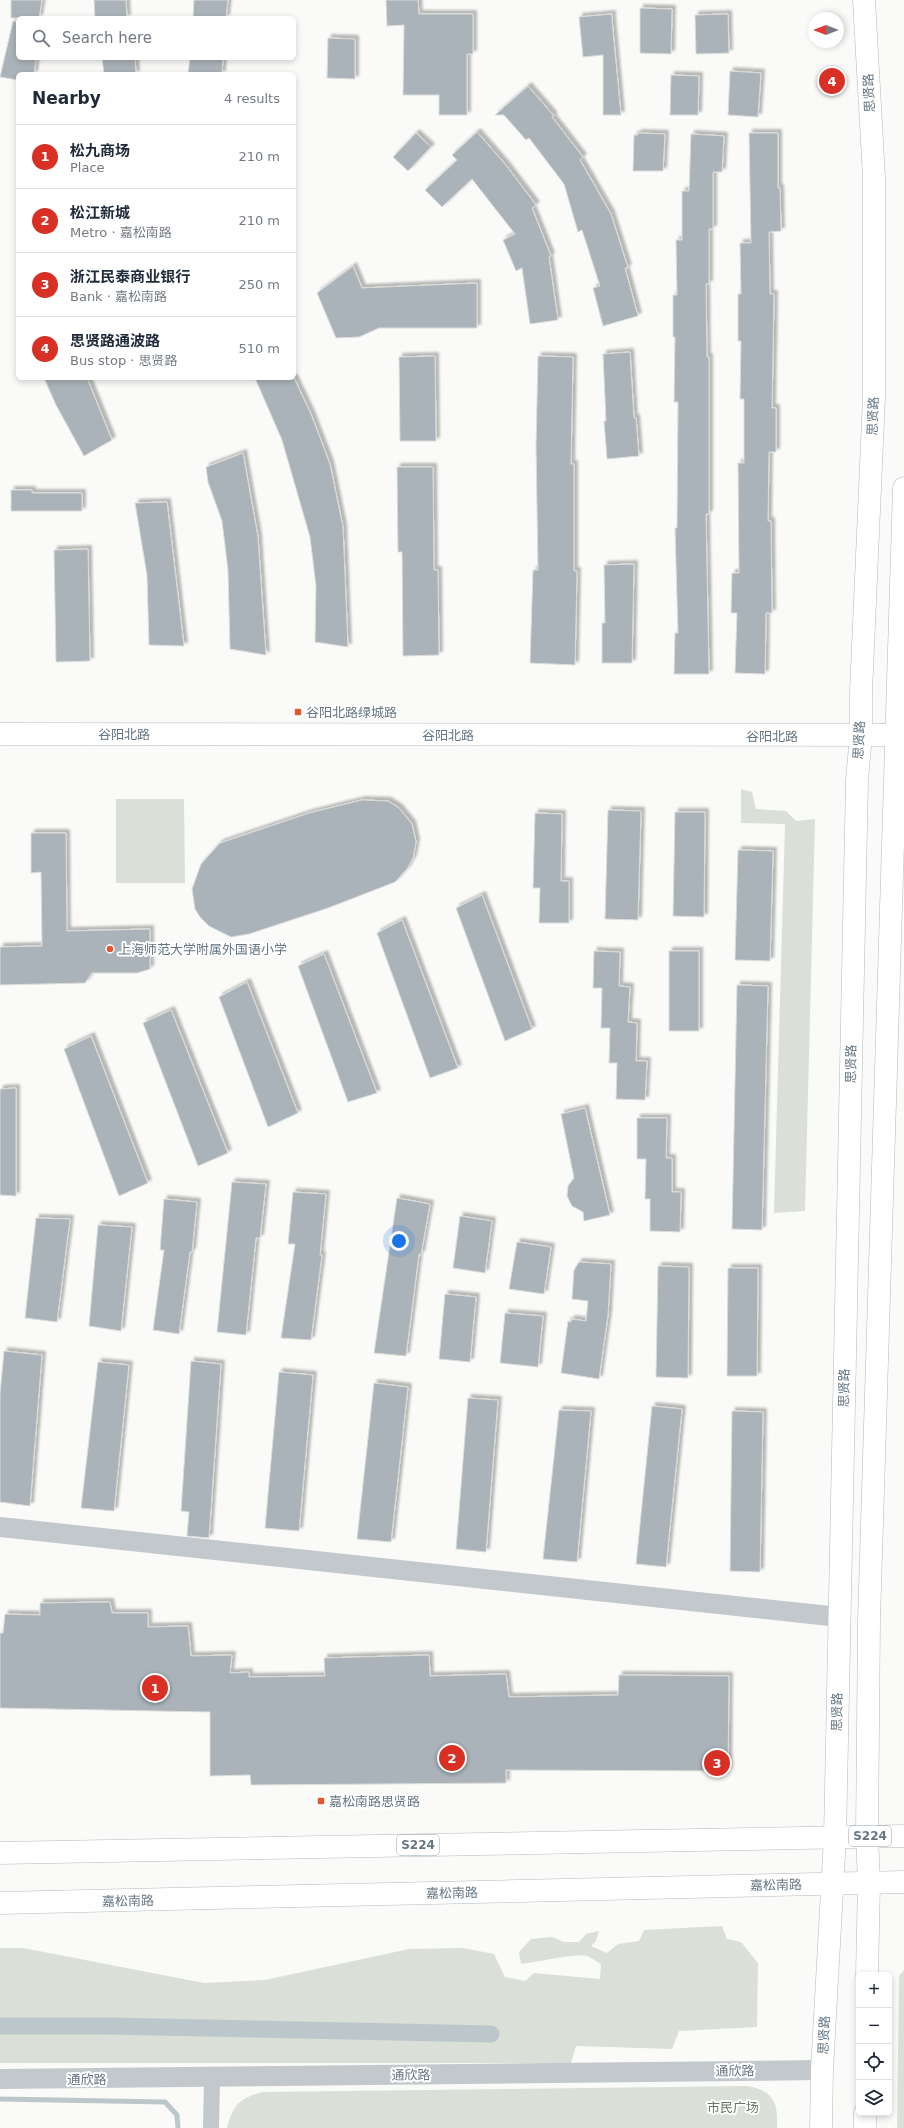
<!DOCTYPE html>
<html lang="en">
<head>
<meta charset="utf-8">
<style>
  :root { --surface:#fff; --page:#f6f6f7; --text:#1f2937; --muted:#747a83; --line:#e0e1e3; --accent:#d93025 }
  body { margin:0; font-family:"DejaVu Sans","Noto Sans SC",sans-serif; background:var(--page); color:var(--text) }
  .controls { position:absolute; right:12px; bottom:12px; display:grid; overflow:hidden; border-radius:6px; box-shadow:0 2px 6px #0003 }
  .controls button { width:36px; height:36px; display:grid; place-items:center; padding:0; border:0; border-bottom:1px solid var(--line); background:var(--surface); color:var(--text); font:20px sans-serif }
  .compass { position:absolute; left:808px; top:12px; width:36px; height:36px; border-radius:50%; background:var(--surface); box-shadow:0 2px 6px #0003; rotate:270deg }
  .you { position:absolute; left:399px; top:1241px; width:14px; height:14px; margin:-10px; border:3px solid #fff; border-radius:50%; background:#1a73e8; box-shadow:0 0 0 6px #1a73e833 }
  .badge { display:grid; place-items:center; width:26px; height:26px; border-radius:50%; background:var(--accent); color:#fff; font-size:13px; font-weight:700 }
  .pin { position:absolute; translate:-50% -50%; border:2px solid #fff; box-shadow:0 1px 4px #0006 }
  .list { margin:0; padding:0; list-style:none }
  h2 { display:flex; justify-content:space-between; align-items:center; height:52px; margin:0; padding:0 16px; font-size:17px }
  h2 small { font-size:13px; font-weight:400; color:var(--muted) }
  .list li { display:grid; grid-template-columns:26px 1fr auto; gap:12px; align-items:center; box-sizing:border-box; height:64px; padding:0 16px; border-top:1px solid var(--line) }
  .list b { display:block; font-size:15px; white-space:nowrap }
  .list p { margin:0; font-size:13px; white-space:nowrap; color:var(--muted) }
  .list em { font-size:13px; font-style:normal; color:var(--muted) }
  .icon { flex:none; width:22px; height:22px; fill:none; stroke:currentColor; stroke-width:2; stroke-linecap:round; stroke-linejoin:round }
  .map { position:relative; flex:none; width:904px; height:2128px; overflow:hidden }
  .search { position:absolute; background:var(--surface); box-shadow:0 2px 6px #0003; left:16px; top:16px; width:280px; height:44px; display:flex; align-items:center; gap:10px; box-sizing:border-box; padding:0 14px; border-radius:6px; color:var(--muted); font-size:15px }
  .panel { position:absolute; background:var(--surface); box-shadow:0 2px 6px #0003; left:16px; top:72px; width:280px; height:308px; border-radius:6px }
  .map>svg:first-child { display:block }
  .green { fill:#dadfd7 }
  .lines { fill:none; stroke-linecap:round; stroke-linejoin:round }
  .stream { stroke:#bbc7cb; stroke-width:5 }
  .canal { stroke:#bbc7cb; stroke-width:17 }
  .building { fill:#aab3b9; stroke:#dcdcda; filter:url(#shadow) }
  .secondary-casing { stroke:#b3babf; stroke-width:23 }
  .primary-casing { stroke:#b5babe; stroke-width:23 }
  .minor { stroke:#c3c8cc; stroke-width:16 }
  .tertiary { stroke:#c3c8cc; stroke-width:20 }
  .secondary { stroke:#fff; stroke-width:22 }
  .primary { stroke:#fff; stroke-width:22 }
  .poi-dot { fill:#e4572e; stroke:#fff; stroke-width:1.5 }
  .labels { text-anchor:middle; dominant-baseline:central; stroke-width:4; stroke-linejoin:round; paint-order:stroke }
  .shield { fill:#fff; stroke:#939fa8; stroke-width:1 }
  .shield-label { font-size:12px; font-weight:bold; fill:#657683 }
  .street-label { font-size:13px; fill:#657683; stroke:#fff }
  .poi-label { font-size:13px; fill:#657683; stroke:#fff; text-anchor:start }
  .park-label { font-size:13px; fill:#687a64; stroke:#fff }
</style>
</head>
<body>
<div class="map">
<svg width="904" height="2128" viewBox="0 0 904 2128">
  <defs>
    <filter id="shadow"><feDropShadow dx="3.5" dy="-3.5" stdDeviation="1" flood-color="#0004"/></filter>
  </defs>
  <rect width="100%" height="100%" fill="#fafaf8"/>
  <!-- green -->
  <g class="green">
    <path d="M 741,789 L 752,792 L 756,809 L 786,811 L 796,821 L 815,819 L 805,1211 L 774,1213 L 785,824 L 741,823 Z"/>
    <path d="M 116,799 L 184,799 L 185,883 L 116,883 Z"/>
    <path d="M 722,1926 L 727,1939 L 741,1942 L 758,1963 L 757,2027 L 679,2031 L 672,2049 L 576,2046 L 571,2063 L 0,2063 L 0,1948 L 23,1948 L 204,1983 L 265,1980 L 409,1949 L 463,1948 L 494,1954 L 505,1977 L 525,1981 L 534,1973 L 600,1979 L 601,1964 C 597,1962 592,1958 587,1956 C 575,1953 536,1962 521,1964 L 519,1952 L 531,1939 L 552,1937 L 564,1942 L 579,1942 L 586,1934 L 599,1931 L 596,1941 L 591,1946 L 607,1953 L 618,1944 L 639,1941 L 644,1930 Z"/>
    <path d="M 904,1970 L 904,2128 L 897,2128 L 899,1976 Z"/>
    <path d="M 747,2086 C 774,2091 778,2102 777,2128 L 227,2128 C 233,2104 240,2098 263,2092 Z"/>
  </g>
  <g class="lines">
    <!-- stream -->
    <path class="stream" d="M 0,2099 L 165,2102 L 177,2115 L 178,2128"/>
    <!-- canal -->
    <path class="canal" d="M 0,2026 L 106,2026 L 491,2034"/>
  </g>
  <!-- building -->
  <g class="building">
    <path d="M 11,0 L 42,0 L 39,18 L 11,18 Z"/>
    <path d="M 94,0 L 126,0 L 127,18 L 95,18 Z"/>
    <path d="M 194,0 L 228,0 L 226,18 L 193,18 Z"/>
    <path d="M 386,0 L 418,0 L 419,14 L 473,14 L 473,54 L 467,54 L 467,115 L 439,115 L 439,95 L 403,95 L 404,25 L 387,26 Z"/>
    <path d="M 640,8 L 672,9 L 671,54 L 640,53 Z"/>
    <path d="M 612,14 L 612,20 L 621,115 L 603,115 L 603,55 L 583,57 L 579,17 Z"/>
    <path d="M 728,14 L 729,53 L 696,54 L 695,15 Z"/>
    <path d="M 13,21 L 18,22 L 18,58 L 36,58 L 34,74 L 18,74 L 18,80 L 0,77 Z"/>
    <path d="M 328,38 L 355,39 L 355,79 L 327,78 Z"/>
    <path d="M 102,58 L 135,58 L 136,74 L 104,74 Z"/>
    <path d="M 190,58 L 223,58 L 222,74 L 188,74 Z"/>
    <path d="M 730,71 L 761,73 L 758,117 L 728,115 Z"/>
    <path d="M 671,75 L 699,76 L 698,115 L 670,115 Z"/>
    <path d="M 528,86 L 554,116 L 552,117 L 583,157 L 580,160 L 611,214 L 628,268 L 625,268 L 638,316 L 603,326 L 593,288 L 600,286 L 582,230 L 578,232 L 564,184 L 529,138 L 526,140 L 504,115 L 495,115 Z"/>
    <path d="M 477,132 L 505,164 L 536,205 L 532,208 L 551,256 L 549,257 L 558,320 L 530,324 L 522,268 L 516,271 L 503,240 L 515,234 L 472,179 L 442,207 L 425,190 L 457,160 L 452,155 Z"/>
    <path d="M 416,133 L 431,147 L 408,171 L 393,157 Z"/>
    <path d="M 638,133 L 665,134 L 663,171 L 633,171 L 634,135 L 638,135 Z"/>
    <path d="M 749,133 L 778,133 L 778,188 L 780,188 L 781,231 L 769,232 L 770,294 L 774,294 L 772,408 L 776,408 L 776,452 L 769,452 L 768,521 L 771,521 L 772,613 L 766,613 L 765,674 L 735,673 L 737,613 L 731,613 L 732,573 L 739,573 L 738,463 L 744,463 L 744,399 L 740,399 L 741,341 L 738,341 L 738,294 L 741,294 L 740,243 L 751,243 Z"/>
    <path d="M 691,134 L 724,136 L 722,172 L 713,172 L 713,229 L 709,229 L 709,284 L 706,284 L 707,357 L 709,357 L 709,514 L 706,514 L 709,674 L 674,674 L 675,633 L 678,633 L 675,528 L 677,528 L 678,402 L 674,402 L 675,337 L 673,337 L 673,295 L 677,295 L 676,240 L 682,240 L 682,191 L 689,191 Z"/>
    <path d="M 353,266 L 362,288 L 477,283 L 477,328 L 379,328 L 359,337 L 336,338 L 317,293 Z"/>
    <path d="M 630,352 L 634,418 L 636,418 L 639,456 L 607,459 L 604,421 L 606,421 L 603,354 Z"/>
    <path d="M 435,356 L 436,441 L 400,441 L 399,357 Z"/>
    <path d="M 538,356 L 573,357 L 571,464 L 574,464 L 574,571 L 577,571 L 575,665 L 530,663 L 533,570 L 538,570 L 536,445 Z"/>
    <path d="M 44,378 L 87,378 L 112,440 L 84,456 L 56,405 Z"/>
    <path d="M 255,378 L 294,378 L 311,414 L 330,464 L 343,527 L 348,647 L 315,642 L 316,586 L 310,537 L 282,440 Z"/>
    <path d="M 243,453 L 258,537 L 266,655 L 230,649 L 228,570 L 222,521 L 208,482 L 206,467 Z"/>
    <path d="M 397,467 L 433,467 L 434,570 L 438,570 L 439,655 L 403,656 L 402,552 L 398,552 Z"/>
    <path d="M 11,490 L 32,490 L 32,493 L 82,493 L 82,511 L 11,511 Z"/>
    <path d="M 167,502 L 184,646 L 149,645 L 147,575 L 135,503 Z"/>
    <path d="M 88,549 L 90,661 L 56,662 L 54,550 Z"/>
    <path d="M 634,564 L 632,663 L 602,663 L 602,623 L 605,623 L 604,565 Z"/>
    <path d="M 362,800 L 388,801 L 399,808 L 412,824 L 416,842 L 413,858 L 407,869 L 395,882 L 328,908 L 249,934 L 231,937 L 209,926 L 200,917 L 195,909 L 192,889 L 201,864 L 220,843 L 309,813 Z"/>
    <path d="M 608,810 L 641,811 L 638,920 L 605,919 Z"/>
    <path d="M 675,812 L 705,812 L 704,917 L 673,916 Z"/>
    <path d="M 535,813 L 562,814 L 561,881 L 569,881 L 569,923 L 539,923 L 540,888 L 533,888 Z"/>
    <path d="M 31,833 L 66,833 L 67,931 L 150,929 L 150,969 L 137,973 L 92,973 L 85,983 L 0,985 L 0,947 L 42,946 L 41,872 L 31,873 Z"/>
    <path d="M 738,850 L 773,851 L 770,961 L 735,960 Z"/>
    <path d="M 482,895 L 532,1029 L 505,1041 L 456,908 Z"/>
    <path d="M 402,920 L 458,1068 L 430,1078 L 377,933 Z"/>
    <path d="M 594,951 L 620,952 L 619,986 L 630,987 L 628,1022 L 637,1023 L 636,1061 L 647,1061 L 645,1100 L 616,1099 L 617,1063 L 609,1063 L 610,1028 L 601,1028 L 602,988 L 593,988 Z"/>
    <rect x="669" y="951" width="30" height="80"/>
    <path d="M 324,954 L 377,1093 L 348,1102 L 298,966 Z"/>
    <path d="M 247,982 L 298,1113 L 268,1127 L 219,997 Z"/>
    <path d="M 737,985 L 768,986 L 762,1230 L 732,1229 Z"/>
    <path d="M 171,1010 L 228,1153 L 198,1166 L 143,1023 Z"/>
    <path d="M 91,1036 L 148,1183 L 119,1196 L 64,1049 Z"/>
    <path d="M 16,1088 L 16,1196 L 0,1195 L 0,1089 Z"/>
    <path d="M 585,1108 L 610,1215 L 584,1221 L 583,1212 L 572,1206 L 567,1196 L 568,1186 L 574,1178 L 561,1114 Z"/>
    <path d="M 637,1118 L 667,1118 L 666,1158 L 672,1158 L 672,1192 L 681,1192 L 680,1232 L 650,1231 L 650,1199 L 645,1199 L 646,1159 L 637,1159 Z"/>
    <path d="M 232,1182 L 266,1184 L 260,1238 L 256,1238 L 246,1335 L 217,1332 Z"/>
    <path d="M 293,1192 L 326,1194 L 320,1255 L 322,1255 L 311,1340 L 281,1338 L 295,1244 L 288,1244 Z"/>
    <path d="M 397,1198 L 430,1204 L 421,1255 L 419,1254 L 406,1356 L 374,1353 Z"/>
    <path d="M 164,1199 L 197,1202 L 192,1252 L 190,1252 L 179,1334 L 153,1330 L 164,1250 L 160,1250 Z"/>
    <path d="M 460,1216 L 492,1221 L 485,1273 L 453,1268 Z"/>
    <path d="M 36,1218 L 70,1219 L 57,1322 L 25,1318 Z"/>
    <path d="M 98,1225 L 132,1227 L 121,1331 L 89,1326 Z"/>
    <path d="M 517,1242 L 551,1247 L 544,1294 L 509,1289 Z"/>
    <path d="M 579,1262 L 611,1264 L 608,1315 L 599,1379 L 561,1373 L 568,1321 L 571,1322 L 571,1319 L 586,1321 L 588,1301 L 572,1299 L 574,1270 Z"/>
    <path d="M 658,1266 L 689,1267 L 688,1378 L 656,1377 Z"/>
    <path d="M 728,1268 L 758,1268 L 757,1376 L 727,1376 Z"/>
    <path d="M 445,1294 L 476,1297 L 470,1362 L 439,1359 Z"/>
    <path d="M 505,1313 L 543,1316 L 538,1367 L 500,1363 Z"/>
    <path d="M 4,1351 L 42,1355 L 30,1506 L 0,1502 L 0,1394 Z"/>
    <path d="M 191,1361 L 221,1364 L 209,1538 L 187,1536 L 189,1512 L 181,1511 Z"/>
    <path d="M 98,1362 L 129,1365 L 114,1511 L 81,1508 Z"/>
    <path d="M 279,1372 L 313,1375 L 299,1531 L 265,1528 Z"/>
    <path d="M 374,1383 L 408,1387 L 391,1542 L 357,1539 Z"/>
    <path d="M 468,1398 L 498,1400 L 486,1552 L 456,1549 Z"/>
    <path d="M 652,1406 L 682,1409 L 666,1567 L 636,1564 Z"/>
    <path d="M 559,1410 L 591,1411 L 577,1562 L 543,1559 Z"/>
    <path d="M 732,1411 L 763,1412 L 760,1572 L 730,1571 Z"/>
    <path d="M 110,1602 L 112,1613 L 148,1613 L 148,1627 L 188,1626 L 191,1656 L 232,1655 L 230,1673 L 249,1672 L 249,1677 L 325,1676 L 324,1658 L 429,1655 L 430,1676 L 506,1674 L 509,1697 L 618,1695 L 619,1675 L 729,1676 L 728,1771 L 506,1770 L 506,1783 L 251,1785 L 250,1775 L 210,1776 L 210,1712 L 0,1708 L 0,1633 L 3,1633 L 5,1614 L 40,1615 L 40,1603 Z"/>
  </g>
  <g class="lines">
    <!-- secondary casing -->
    <g class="secondary-casing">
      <g id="secondary">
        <path d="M 0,734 L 895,735 L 904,737"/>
        <path d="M 867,1975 L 869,1883 L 867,1836 L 869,1620 L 904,488"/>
        <path d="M 821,2128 L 822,2070 L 835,1837 L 857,780 L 861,735 L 861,692 L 874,397 L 874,177 L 864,0"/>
        <path d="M 865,2128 L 865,2113"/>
      </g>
    </g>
    <!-- primary casing -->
    <g class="primary-casing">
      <g id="primary">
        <path d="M 0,1853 L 904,1836"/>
        <path d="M 0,1903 L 904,1882"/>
      </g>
    </g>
    <!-- minor -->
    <path class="minor" d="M 211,2128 L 212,2078"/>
    <!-- tertiary -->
    <g class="tertiary">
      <path d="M 0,1527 L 839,1617"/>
      <path d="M 0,2079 L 822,2070"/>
    </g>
    <!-- secondary -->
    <use href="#secondary" class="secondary"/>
    <!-- primary -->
    <use href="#primary" class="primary"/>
  </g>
  <!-- markers -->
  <g class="poi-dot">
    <rect x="294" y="708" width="8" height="8" rx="2"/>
    <circle cx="110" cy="949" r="4"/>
    <rect x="317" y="1797" width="8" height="8" rx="2"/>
  </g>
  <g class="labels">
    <!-- shield labels -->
    <g class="shield">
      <rect x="849" y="1826" width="42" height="20" rx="3"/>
      <rect x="397" y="1835" width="42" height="20" rx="3"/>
    </g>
    <g class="shield-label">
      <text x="870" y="1836">S224</text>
      <text x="418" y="1845">S224</text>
    </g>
    <!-- street labels -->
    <g class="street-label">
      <text transform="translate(869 93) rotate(-93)">思贤路</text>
      <text transform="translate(873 416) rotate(-88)">思贤路</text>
      <text x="124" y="734">谷阳北路</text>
      <text x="448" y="735">谷阳北路</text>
      <text x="772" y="736">谷阳北路</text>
      <text transform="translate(859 740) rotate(-87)">思贤路</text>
      <text transform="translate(851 1064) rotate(-89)">思贤路</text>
      <text transform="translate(844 1388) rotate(-89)">思贤路</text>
      <text transform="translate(837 1712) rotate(-89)">思贤路</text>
      <text transform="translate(776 1885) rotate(-1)">嘉松南路</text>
      <text transform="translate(452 1893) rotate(-1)">嘉松南路</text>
      <text transform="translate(128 1901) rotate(-1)">嘉松南路</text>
      <text transform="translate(824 2035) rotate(-87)">思贤路</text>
      <text transform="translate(735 2071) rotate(-1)">通欣路</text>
      <text transform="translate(411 2075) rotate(-1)">通欣路</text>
      <text x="87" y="2079">通欣路</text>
    </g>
    <!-- poi labels -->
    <g class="poi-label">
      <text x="306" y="712">谷阳北路绿城路</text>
      <text x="118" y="949">上海师范大学附属外国语小学</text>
      <text x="329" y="1801">嘉松南路思贤路</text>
    </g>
    <!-- park labels -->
    <g class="park-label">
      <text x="733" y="2107">市民广场</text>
    </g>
  </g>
</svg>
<div class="controls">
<button>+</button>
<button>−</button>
<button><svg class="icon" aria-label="locate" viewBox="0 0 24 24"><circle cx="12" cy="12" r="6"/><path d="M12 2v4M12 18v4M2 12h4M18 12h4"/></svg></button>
<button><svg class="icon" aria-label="layers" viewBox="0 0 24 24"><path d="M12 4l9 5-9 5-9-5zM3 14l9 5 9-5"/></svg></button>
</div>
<svg class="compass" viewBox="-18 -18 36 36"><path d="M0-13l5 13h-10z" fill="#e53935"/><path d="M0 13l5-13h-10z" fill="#747a83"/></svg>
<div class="you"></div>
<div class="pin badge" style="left:155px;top:1688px">1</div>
<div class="pin badge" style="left:452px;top:1758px">2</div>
<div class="pin badge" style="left:717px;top:1763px">3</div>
<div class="pin badge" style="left:832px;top:81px">4</div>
<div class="search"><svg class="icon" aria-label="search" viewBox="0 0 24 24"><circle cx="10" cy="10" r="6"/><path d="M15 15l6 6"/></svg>Search here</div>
<section class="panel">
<h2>Nearby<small>4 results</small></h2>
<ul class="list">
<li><span class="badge">1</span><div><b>松九商场</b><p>Place</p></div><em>210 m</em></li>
<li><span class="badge">2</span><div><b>松江新城</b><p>Metro · 嘉松南路</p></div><em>210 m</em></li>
<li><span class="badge">3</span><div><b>浙江民泰商业银行</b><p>Bank · 嘉松南路</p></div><em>250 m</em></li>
<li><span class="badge">4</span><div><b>思贤路通波路</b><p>Bus stop · 思贤路</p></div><em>510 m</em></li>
</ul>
</section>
</div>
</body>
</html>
